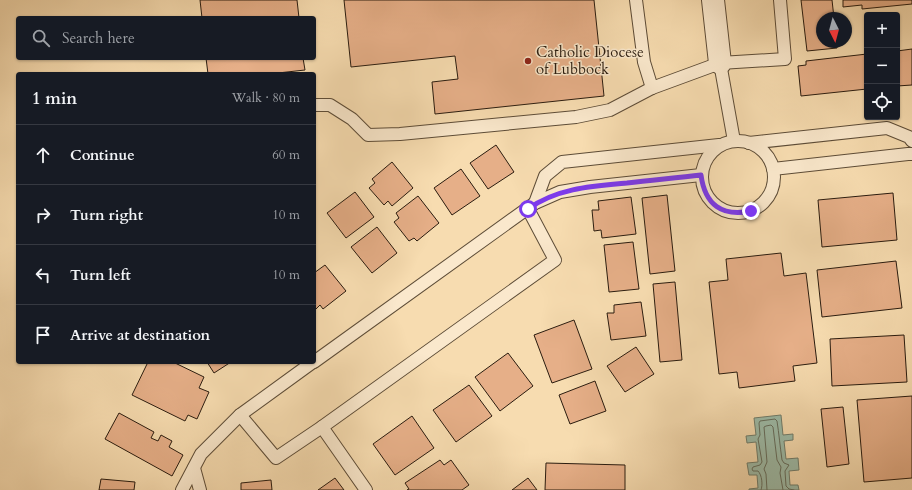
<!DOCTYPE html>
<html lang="en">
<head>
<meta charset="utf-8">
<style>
  :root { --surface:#171b24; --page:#242831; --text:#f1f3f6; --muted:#9ea1a6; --line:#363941 }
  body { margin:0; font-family:Cardo,serif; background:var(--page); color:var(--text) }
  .controls { position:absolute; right:12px; top:12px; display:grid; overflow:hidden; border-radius:4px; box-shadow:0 1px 3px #0004 }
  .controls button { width:36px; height:36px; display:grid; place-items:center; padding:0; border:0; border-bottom:1px solid var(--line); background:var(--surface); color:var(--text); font:20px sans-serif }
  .compass { position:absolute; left:816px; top:12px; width:36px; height:36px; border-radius:50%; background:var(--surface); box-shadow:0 1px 3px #0004; rotate:174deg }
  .stop { position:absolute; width:12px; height:12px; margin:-9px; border:3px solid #7c3aed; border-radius:50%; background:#fff }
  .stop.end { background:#7c3aed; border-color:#fff; box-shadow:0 1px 4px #0008 }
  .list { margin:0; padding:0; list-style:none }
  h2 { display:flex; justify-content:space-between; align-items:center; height:52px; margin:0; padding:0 16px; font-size:17px }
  h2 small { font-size:13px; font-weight:400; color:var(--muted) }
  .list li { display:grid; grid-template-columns:26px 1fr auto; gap:12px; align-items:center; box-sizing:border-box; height:60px; padding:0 16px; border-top:1px solid var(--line) }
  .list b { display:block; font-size:15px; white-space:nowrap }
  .list em { font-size:13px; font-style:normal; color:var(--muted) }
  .icon { flex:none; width:22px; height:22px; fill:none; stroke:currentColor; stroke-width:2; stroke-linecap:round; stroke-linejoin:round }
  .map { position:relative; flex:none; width:912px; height:490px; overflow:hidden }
  .search { position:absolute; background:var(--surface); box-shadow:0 1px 3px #0004; left:16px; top:16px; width:300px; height:44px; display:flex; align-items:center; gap:10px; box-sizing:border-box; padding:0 14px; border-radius:4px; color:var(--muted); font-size:15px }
  .panel { position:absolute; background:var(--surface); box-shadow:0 1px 3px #0004; left:16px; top:72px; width:300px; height:292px; border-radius:4px }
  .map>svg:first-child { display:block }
  .water { fill:#9dbca9; stroke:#6f7c6b }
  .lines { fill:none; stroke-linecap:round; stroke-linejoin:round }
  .shore { stroke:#646c5c; stroke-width:1 }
  .building { fill:#e6af88; stroke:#2a1c0f }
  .service-casing { stroke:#5d4c37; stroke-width:14 }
  .minor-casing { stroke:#5d4c37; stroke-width:24 }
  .service { stroke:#fae8cc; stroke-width:12 }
  .minor { stroke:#fae8cc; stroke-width:22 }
  .route { stroke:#7c3aed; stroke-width:5 }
  .poi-dot { fill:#8f2418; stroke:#fae8cc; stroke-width:1.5 }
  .labels { text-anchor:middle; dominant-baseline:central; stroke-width:3; stroke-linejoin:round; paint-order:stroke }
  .poi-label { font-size:15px; fill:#2a1c0f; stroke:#fae8cc; text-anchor:start }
</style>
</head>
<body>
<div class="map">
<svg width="912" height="490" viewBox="0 0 912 490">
  <rect width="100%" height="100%" fill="#f7dcb0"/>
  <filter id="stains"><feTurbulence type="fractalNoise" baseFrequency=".005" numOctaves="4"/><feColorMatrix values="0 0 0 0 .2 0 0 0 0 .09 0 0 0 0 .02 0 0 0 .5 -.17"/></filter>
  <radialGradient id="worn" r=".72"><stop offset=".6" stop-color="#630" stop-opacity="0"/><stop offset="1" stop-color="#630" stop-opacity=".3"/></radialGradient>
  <!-- water -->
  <path class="water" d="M 781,415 L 783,435 L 793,434 L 793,440 L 784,441 L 786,459 L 798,458 L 799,470 L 789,471 L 790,485 L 798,485 L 799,490 L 749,490 L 749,489 L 758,488 L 757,475 L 749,475 L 747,463 L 758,462 L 756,442 L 747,443 L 746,436 L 756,435 L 754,418 Z"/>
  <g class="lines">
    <!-- shore -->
    <g class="shore">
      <path d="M 761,490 C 763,485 762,475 758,471 L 753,471 L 752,469 L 753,467 L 760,465 L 762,462 L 758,439 L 760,435 L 759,423 L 760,421 L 775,419 L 777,421 C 779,434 780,446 782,460 L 784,463 L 789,465 L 785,471 L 786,486 L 789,489 L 794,490"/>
      <path d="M 767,490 L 766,474 L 764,469 L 767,462 L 764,427 L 766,426 L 771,425 L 773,427 L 777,460 L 781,467 L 780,473 L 783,490"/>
    </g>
  </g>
  <!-- building -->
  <g class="building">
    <path d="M 200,0 L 297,0 L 299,18 L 202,18 Z"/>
    <path d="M 344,0 L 594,0 L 604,96 L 435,114 L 432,82 L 458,79 L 455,56 L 351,67 Z"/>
    <path d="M 801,0 L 832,0 L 834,18 L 822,18 L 822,42 L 837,42 L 837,48 L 807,51 Z"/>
    <path d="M 843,0 L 912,0 L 912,4 L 862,9 L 862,5 L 843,7 Z"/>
    <path d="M 912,49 L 912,85 L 897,86 L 897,51 Z"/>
    <path d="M 867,54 L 867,89 L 801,96 L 798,66 L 806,65 L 806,61 Z"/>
    <path d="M 206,58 L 303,58 L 305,70 L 269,74 L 208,74 Z"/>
    <path d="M 496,145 L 514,172 L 488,189 L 470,163 Z"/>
    <path d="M 392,162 L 413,188 L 392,206 L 388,201 L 384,205 L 369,188 L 375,183 L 372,179 Z"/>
    <path d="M 461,169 L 480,196 L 452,215 L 434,188 Z"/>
    <path d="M 355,192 L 374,217 L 346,238 L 327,213 Z"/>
    <path d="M 893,193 L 897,240 L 822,247 L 818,200 Z"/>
    <path d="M 667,195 L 675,271 L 650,274 L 642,198 Z"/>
    <path d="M 418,196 L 439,223 L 417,241 L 414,238 L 409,241 L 394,222 L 399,218 L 396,213 Z"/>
    <path d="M 631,197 L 636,234 L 602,238 L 601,230 L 594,231 L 592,210 L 599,210 L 598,201 Z"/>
    <path d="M 377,227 L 397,253 L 372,273 L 351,247 Z"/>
    <path d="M 633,242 L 639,289 L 609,292 L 604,245 Z"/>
    <path d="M 781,253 L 784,276 L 806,273 L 817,363 L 793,366 L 795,381 L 739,388 L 737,372 L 719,374 L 709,282 L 728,280 L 726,259 Z"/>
    <path d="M 896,261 L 902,308 L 822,317 L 817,270 Z"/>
    <path d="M 325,265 L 346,291 L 323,309 L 320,305 L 315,310 L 314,273 Z"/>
    <path d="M 675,282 L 682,360 L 660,362 L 653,284 Z"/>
    <path d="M 641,302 L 646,336 L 611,340 L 607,313 L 614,313 L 614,305 Z"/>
    <path d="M 574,320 L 592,369 L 552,383 L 534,335 Z"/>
    <path d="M 904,335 L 907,382 L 832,386 L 830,339 Z"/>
    <path d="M 636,347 L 654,374 L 625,392 L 607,366 Z"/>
    <path d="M 508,353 L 533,386 L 500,411 L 475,377 Z"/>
    <path d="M 148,362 L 173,362 L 204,377 L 199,388 L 209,392 L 197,419 L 188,415 L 185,421 L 132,395 Z"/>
    <path d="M 207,362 L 231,362 L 214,373 Z"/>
    <path d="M 595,381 L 606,411 L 570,424 L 559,395 Z"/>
    <path d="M 469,385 L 492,416 L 456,442 L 433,410 Z"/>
    <path d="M 912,396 L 912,478 L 864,482 L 857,400 Z"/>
    <path d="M 843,407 L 849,464 L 827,467 L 821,409 Z"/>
    <path d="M 119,413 L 154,432 L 151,438 L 158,441 L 161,435 L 172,441 L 169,447 L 183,455 L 172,476 L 105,439 Z"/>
    <path d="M 412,416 L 434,448 L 395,475 L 373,444 Z"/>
    <path d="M 440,460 L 444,465 L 451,460 L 469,485 L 462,490 L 407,490 L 409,489 L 405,483 Z"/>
    <path d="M 546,463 L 625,465 L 625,490 L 545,490 Z"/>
    <path d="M 335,478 L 344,490 L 318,490 Z"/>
    <path d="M 528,478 L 537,490 L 512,490 Z"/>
    <path d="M 101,479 L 135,482 L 134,490 L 99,490 Z"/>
    <path d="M 271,480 L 272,490 L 241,490 L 241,483 Z"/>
  </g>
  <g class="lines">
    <!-- service casing -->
    <g class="service-casing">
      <g id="service">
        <path d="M 636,0 L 644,62 L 652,88 L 720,63 L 785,59 L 780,0"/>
        <path d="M 720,63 L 734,141"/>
        <path d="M 314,105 L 330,105 L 352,119 L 368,135 L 400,134 L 576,117 L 610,110 L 652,88"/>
        <circle cx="738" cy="177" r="36"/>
        <path d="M 749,143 L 887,128 L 909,137 L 912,141"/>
        <path d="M 773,169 L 908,154 L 912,154"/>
        <path d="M 535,203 L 545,176 L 562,162 L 719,145"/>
        <path d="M 314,362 L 535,203 L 560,192 L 590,187 L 701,175"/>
        <path d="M 240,415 L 276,458 L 322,427 L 555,260 L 528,209"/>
        <path d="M 322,427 L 366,490"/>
        <path d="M 194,468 L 200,490"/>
        <path d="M 182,490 L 201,454 L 240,415 L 313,362"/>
      </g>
    </g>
    <!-- minor casing -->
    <g class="minor-casing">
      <path id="minor" d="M 713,0 L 720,63"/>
    </g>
    <!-- service -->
    <use href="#service" class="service"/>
    <!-- minor -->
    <use href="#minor" class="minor"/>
  </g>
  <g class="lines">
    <!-- route -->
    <path class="route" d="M 528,209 C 557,188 593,186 627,183 C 652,180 676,178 701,175 C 705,205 722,217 751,211"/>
  </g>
  <!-- markers -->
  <circle class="poi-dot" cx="528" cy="61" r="4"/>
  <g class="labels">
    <!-- poi labels -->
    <g class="poi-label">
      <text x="536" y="52">Catholic Diocese<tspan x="536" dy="17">of Lubbock</tspan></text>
    </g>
  </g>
  <rect width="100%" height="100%" filter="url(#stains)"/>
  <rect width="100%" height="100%" fill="url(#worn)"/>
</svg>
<div class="controls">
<button>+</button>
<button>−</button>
<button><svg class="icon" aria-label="locate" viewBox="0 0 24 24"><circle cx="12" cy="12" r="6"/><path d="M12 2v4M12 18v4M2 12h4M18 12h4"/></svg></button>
</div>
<svg class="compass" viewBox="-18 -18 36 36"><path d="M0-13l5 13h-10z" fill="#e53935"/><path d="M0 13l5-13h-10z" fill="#9ea1a6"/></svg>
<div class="stop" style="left:528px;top:209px"></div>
<div class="stop end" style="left:751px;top:211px"></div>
<div class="search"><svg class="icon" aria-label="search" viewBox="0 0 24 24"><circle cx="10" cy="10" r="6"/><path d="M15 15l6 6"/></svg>Search here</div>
<section class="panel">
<h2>1 min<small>Walk · 80 m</small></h2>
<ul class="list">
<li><svg class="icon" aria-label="ahead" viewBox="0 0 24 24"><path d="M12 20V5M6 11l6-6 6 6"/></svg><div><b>Continue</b></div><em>60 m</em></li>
<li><svg class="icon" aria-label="right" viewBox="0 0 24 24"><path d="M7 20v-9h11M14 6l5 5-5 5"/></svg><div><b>Turn right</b></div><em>10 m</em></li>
<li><svg class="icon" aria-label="left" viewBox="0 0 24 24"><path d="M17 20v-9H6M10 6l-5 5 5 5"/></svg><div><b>Turn left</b></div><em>10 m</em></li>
<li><svg class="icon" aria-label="arrive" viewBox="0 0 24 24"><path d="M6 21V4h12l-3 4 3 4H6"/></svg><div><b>Arrive at destination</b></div></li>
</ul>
</section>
</div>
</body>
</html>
